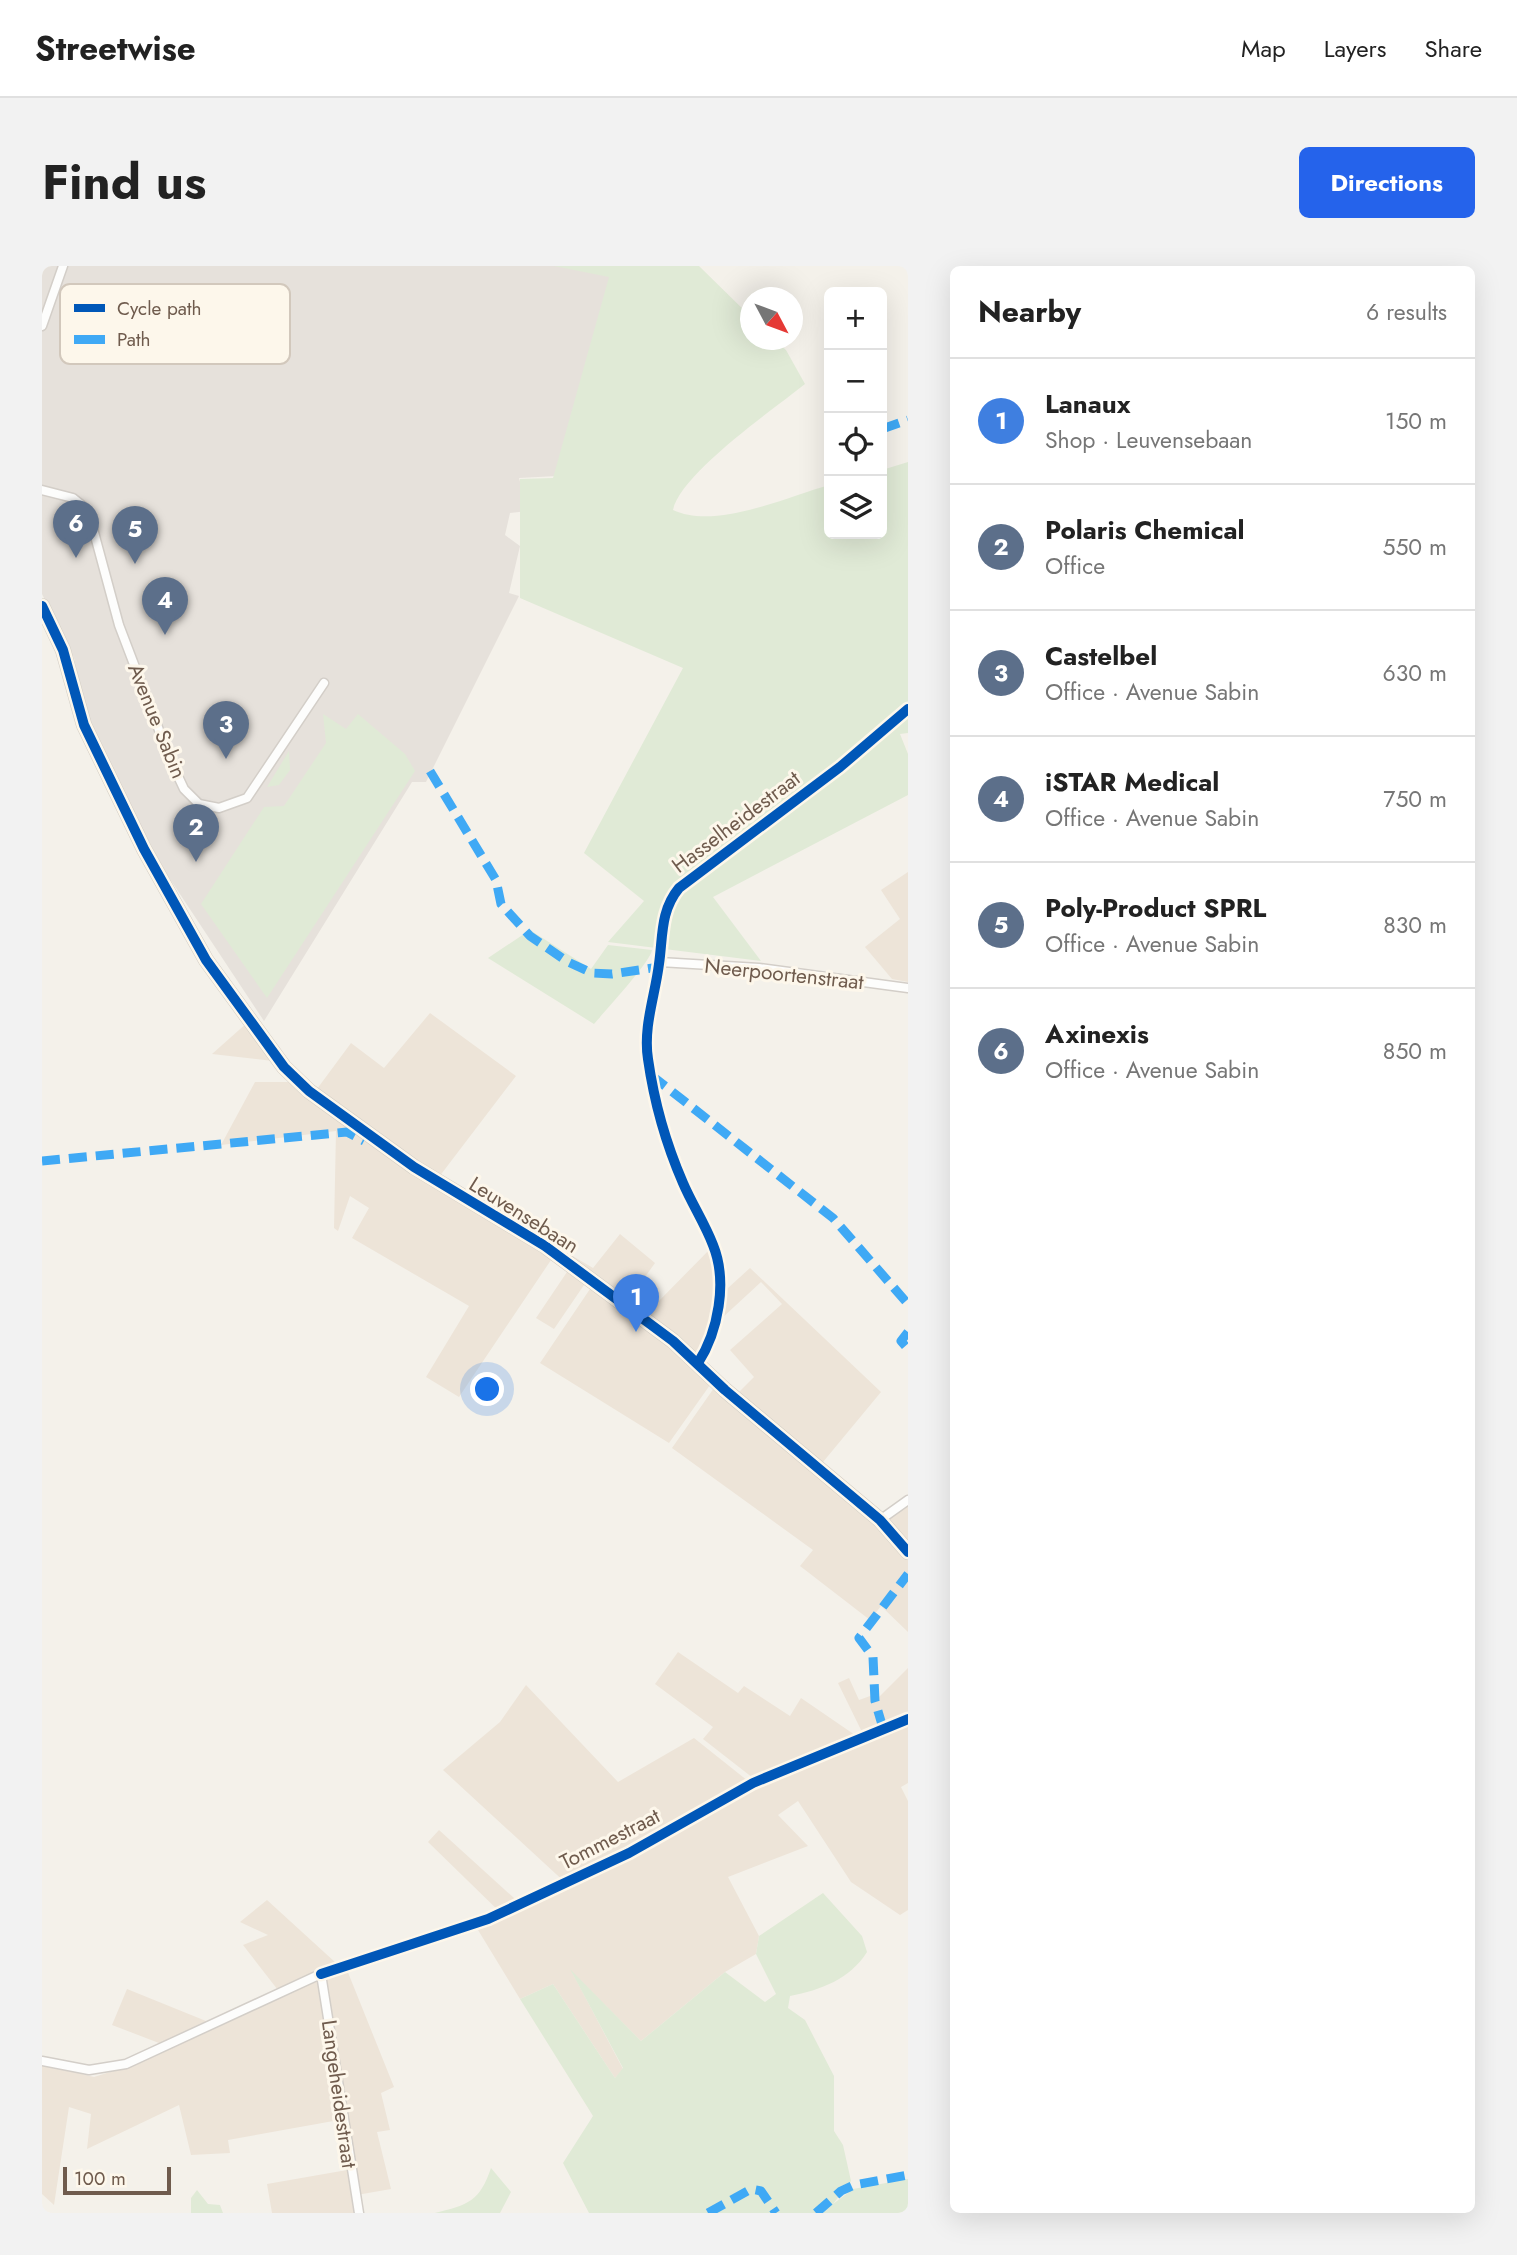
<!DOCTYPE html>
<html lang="en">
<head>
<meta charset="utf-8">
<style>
  :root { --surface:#fff; --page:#f2f2f2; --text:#222; --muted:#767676; --line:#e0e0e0; --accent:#2563eb }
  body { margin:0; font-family:Jost,sans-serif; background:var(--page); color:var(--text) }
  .controls { position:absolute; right:21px; top:21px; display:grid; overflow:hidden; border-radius:10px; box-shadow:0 7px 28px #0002 }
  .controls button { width:63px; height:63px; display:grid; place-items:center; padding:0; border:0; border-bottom:2px solid var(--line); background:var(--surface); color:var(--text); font:35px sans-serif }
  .compass { position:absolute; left:698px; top:21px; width:63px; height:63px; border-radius:50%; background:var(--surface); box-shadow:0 7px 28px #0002; rotate:131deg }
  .scale { position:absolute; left:21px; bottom:18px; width:108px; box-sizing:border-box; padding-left:7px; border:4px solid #6f5b4d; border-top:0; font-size:19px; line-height:24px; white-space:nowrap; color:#6f5b4d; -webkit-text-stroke:5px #fdf7eb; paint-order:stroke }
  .you { position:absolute; left:446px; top:1124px; width:24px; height:24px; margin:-18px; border:5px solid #fff; border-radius:50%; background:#1a73e8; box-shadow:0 0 0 10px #1a73e833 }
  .badge { display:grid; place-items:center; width:46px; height:46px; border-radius:50%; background:var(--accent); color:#fff; font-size:23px; font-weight:700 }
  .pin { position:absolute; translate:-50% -58px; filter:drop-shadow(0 2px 4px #0008) }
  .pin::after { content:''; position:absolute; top:37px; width:24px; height:21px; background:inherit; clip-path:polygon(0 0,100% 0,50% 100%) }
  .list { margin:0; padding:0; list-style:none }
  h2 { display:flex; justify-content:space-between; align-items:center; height:91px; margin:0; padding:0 28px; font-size:30px }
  h2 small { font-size:23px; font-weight:400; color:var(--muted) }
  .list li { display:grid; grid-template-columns:46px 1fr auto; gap:21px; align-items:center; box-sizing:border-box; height:126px; padding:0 28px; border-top:2px solid var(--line) }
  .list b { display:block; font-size:26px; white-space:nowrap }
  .list p { margin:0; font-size:23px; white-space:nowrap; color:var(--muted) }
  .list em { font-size:23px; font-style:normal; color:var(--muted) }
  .icon { flex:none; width:38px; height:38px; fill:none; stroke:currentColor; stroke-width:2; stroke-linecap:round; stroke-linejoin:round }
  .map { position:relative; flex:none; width:866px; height:1947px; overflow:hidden; border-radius:10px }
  header { display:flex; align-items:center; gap:42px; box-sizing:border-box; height:98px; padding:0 35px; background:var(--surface); border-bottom:2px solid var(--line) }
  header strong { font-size:33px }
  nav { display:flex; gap:38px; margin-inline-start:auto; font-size:24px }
  .intro { display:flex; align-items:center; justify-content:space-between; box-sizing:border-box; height:168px; padding:0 42px }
  h1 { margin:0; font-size:49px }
  .button { padding:18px 32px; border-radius:10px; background:var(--accent); color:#fff; font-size:24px; font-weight:700 }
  main { display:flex; gap:42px; padding:0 42px }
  aside { flex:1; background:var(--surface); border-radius:10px; box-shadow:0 7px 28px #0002 }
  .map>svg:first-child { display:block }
  .residential { fill:#ede4d8 }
  .industrial { fill:#e6e1db }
  .green { fill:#e0ead6 }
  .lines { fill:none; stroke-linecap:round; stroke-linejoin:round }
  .street-casing { stroke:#d3cec8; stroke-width:11 }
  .secondary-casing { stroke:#d2cdc5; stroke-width:16 }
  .street { stroke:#fdfdfc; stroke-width:8 }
  .secondary { stroke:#fdfdfc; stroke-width:12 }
  .quiet { stroke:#3fa9f5; stroke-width:9; stroke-dasharray:18 9; stroke-linecap:butt }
  .cycleway-casing { stroke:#fdf7eb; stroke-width:15 }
  .cycleway { stroke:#0057b8; stroke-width:10 }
  .labels { text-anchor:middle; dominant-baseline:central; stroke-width:6; stroke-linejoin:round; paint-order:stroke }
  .street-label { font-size:21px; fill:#6f5b4d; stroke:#fdf7eb }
  .key { fill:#fdf7eb; stroke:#d2c8bc; stroke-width:2 }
  .key-label { font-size:19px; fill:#6f5b4d }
</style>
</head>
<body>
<header>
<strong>Streetwise</strong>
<nav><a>Map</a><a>Layers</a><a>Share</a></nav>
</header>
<div class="intro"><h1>Find us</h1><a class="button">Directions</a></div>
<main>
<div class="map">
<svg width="866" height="1947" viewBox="0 0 866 1947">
  <rect width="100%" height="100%" fill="#f4f1ea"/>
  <!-- residential -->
  <g class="residential">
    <path d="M 866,606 L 866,716 L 850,713 L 823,681 L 858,653 L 839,624 Z"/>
    <path d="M 388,747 L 474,810 L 397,911 L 551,1002 L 578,968 L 613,997 L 588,1032 L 608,1044 L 673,978 L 686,1022 L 708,1002 L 839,1126 L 781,1196 L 840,1249 L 866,1230 L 866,1366 L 839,1340 L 828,1354 L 758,1300 L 771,1284 L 630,1182 L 672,1122 L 691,1139 L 694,1129 L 712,1111 L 688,1084 L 740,1038 L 719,1016 L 679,1053 L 671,1053 L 655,1106 L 668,1119 L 627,1177 L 498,1097 L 548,1023 L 542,1019 L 512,1063 L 494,1052 L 525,1006 L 509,994 L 417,1131 L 384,1111 L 427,1040 L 310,972 L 327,942 L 308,930 L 296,965 L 292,962 L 294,865 L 179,879 L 213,816 L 248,816 L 301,857 L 307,846 L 275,823 L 309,777 L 342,802 Z"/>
    <path d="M 206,756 L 231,795 L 170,788 Z"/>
    <path d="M 636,1386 L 696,1427 L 702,1420 L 748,1450 L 759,1432 L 813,1469 L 819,1464 L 796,1417 L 807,1412 L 817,1434 L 831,1429 L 835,1433 L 866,1402 L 866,1517 L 859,1521 L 866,1535 L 866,1644 L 858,1649 L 809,1616 L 756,1535 L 736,1549 L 766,1580 L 686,1611 L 717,1670 L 714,1688 L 683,1706 L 599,1775 L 530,1706 L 581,1803 L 573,1812 L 511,1718 L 478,1733 L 436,1664 L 463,1651 L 386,1576 L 397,1564 L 483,1642 L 527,1620 L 401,1504 L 458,1456 L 484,1419 L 576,1516 L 652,1472 L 706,1515 L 693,1523 L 698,1531 L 741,1509 L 737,1501 L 711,1512 L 661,1473 L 671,1461 L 613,1418 Z"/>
    <path d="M 225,1634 L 294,1697 L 290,1698 L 294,1707 L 305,1704 L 352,1821 L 339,1827 L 348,1864 L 335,1866 L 349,1923 L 309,1930 L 313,1947 L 230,1947 L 225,1918 L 305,1904 L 310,1898 L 296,1840 L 297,1854 L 186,1874 L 188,1887 L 149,1889 L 137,1839 L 45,1883 L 49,1848 L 27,1841 L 12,1939 L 0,1928 L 0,1798 L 52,1811 L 90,1799 L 121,1783 L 117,1777 L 70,1759 L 85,1723 L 164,1755 L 170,1761 L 239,1728 L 201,1679 L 226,1669 L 198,1656 Z"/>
  </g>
  <!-- industrial -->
  <path class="industrial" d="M 0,0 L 572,0 L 515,210 L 477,212 L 486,245 L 468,247 L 463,269 L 478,280 L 467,327 L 477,330 L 384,516 L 370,516 L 222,755 L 124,607 L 48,466 L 32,392 L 0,328 Z"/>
  <!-- green -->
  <g class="green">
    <path d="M 512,0 L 657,0 L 708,50 L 708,74 L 733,74 L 744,84 L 763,118 C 732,143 638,208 631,244 C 673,264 745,231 787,219 L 787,268 L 840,268 L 840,204 L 866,196 L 866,467 L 858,468 L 866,488 L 866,529 L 671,631 L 719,695 L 566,676 L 602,635 L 542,587 L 641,402 L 478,332 L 478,213 L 511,212 L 567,11 Z"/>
    <path d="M 281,448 L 304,463 L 316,448 L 363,488 L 373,505 L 225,732 L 159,638 L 222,541 L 242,540 L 284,477 Z"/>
    <path d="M 247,485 L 248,504 L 237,519 L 225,521 Z"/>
    <path d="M 488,664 L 549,703 L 566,679 L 610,684 C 609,695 563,745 552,758 L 446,692 Z"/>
    <path d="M 781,1627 L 820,1670 L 825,1686 C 808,1713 779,1724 748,1730 L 746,1742 L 763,1754 L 792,1810 L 792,1865 L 801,1879 L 809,1915 L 791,1938 L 811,1923 L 866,1913 L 866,1947 L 547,1947 L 521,1897 L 551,1850 L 478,1733 L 511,1718 L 573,1812 L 581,1802 L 528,1703 L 599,1775 L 683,1706 L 723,1736 L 734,1728 L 714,1688 L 717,1670 Z"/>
    <path d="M 449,1902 L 469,1926 L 458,1947 L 393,1947 C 426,1939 438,1935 449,1902 Z"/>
    <path d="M 155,1924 L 166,1938 L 178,1939 L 181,1947 L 149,1947 L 149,1932 Z"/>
  </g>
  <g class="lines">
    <!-- street casing -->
    <g class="street-casing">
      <g id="street">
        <path d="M 0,60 L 21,0"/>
        <path d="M 0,224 L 31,232 L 46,244 L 77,359 L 128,493 L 142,523 L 157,538 L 177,542 L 205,532 L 282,417"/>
        <path d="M 618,696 L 717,702 L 866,722"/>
        <path d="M 656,1097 C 676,1066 686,1016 671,979 C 663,958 650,938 641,917 C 624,878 612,835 606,793 C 601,761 613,730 617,698 C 621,671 618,645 637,622 L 798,501 L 866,443"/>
        <path d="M 838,1254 L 866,1234"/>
        <path d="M 279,1708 L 317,1947"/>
        <path d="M 0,1795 L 47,1804 L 84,1798 L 283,1706 L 446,1653 L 587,1587 L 711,1517 L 866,1453"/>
      </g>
    </g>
    <!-- secondary casing -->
    <g class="secondary-casing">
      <path id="secondary" d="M 0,340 L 21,384 L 42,459 L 102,583 L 164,694 L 242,801 L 267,825 L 372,901 L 503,980 L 631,1075 L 683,1124 L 838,1254 L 866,1286"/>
    </g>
    <!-- street -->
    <use href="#street" class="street"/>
    <!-- secondary -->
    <use href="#secondary" class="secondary"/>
    <!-- quiet -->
    <g class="quiet">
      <path d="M 840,163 L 866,154"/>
      <path d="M 388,505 L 454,614 L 459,638 L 488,670 L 526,696 L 550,707 L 570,708 L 617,701"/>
      <path d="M 609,809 L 791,952 L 866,1038"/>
      <path d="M 0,895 L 305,866 L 322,875"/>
      <path d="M 866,1066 L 859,1075 L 866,1083"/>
      <path d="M 841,1462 L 833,1435 L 831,1391 L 817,1372 L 866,1308"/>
      <path d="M 666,1947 L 709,1923 L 719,1925 L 734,1947"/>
      <path d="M 774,1947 L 799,1925 L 812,1919 L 866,1909"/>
    </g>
    <!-- cycleway casing -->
    <g class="cycleway-casing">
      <g id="cycleway">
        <path d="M 0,340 L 21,384 L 42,459 L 102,583 L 164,694 L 242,801 L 267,825 L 372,901 L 503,980 L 631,1075 L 683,1124 L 838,1254 L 866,1286"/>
        <path d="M 656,1097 C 676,1066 686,1016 671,979 C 663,958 650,938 641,917 C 624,878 612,835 606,793 C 601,761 613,730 617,698 C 621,671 618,645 637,622 L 798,501 L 866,443"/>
        <path d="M 279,1708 L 446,1653 L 587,1587 L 711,1517 L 866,1453"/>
      </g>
    </g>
    <!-- cycleway -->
    <use href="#cycleway" class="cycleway"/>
  </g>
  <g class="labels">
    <!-- street labels -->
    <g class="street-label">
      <text transform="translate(115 455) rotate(68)">Avenue Sabin</text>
      <text transform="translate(694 556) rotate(-37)">Hasselheidestraat</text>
      <text transform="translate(742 708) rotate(6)">Neerpoortenstraat</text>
      <text transform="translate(482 949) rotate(32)">Leuvensebaan</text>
      <text transform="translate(568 1573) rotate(-27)">Tommestraat</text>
      <text transform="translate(297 1828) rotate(82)">Langeheidestraat</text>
    </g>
  </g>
  <!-- legend -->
  <rect x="18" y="18" width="230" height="80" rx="10" class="key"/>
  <rect x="32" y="38" width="31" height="8" fill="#0057b8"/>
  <rect x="32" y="69" width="31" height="9" fill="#3fa9f5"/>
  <g class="key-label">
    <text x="75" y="49">Cycle path</text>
    <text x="75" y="80">Path</text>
  </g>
</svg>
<div class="controls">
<button>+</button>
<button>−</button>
<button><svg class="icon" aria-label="locate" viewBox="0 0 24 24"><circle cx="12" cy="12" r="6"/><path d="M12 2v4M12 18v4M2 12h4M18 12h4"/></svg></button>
<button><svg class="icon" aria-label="layers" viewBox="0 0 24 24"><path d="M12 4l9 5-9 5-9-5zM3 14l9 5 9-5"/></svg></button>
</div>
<svg class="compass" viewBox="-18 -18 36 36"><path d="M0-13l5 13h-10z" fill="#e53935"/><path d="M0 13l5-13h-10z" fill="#767676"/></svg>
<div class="scale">100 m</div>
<div class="you"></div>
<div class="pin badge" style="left:594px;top:1066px;background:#3f7fe0">1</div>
<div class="pin badge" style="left:154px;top:596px;background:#5c6f8a">2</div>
<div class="pin badge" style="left:184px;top:493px;background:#5c6f8a">3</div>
<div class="pin badge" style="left:123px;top:369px;background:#5c6f8a">4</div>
<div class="pin badge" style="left:93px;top:298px;background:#5c6f8a">5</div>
<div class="pin badge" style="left:34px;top:292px;background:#5c6f8a">6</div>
</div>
<aside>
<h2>Nearby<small>6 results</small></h2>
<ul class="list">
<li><span class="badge" style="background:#3f7fe0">1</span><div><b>Lanaux</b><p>Shop · Leuvensebaan</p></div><em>150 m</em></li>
<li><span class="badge" style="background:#5c6f8a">2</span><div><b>Polaris Chemical</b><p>Office</p></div><em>550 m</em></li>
<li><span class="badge" style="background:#5c6f8a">3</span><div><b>Castelbel</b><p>Office · Avenue Sabin</p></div><em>630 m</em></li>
<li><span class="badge" style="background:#5c6f8a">4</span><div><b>iSTAR Medical</b><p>Office · Avenue Sabin</p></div><em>750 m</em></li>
<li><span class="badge" style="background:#5c6f8a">5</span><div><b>Poly-Product SPRL</b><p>Office · Avenue Sabin</p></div><em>830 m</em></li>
<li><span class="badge" style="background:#5c6f8a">6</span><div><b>Axinexis</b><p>Office · Avenue Sabin</p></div><em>850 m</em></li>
</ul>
</aside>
</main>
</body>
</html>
